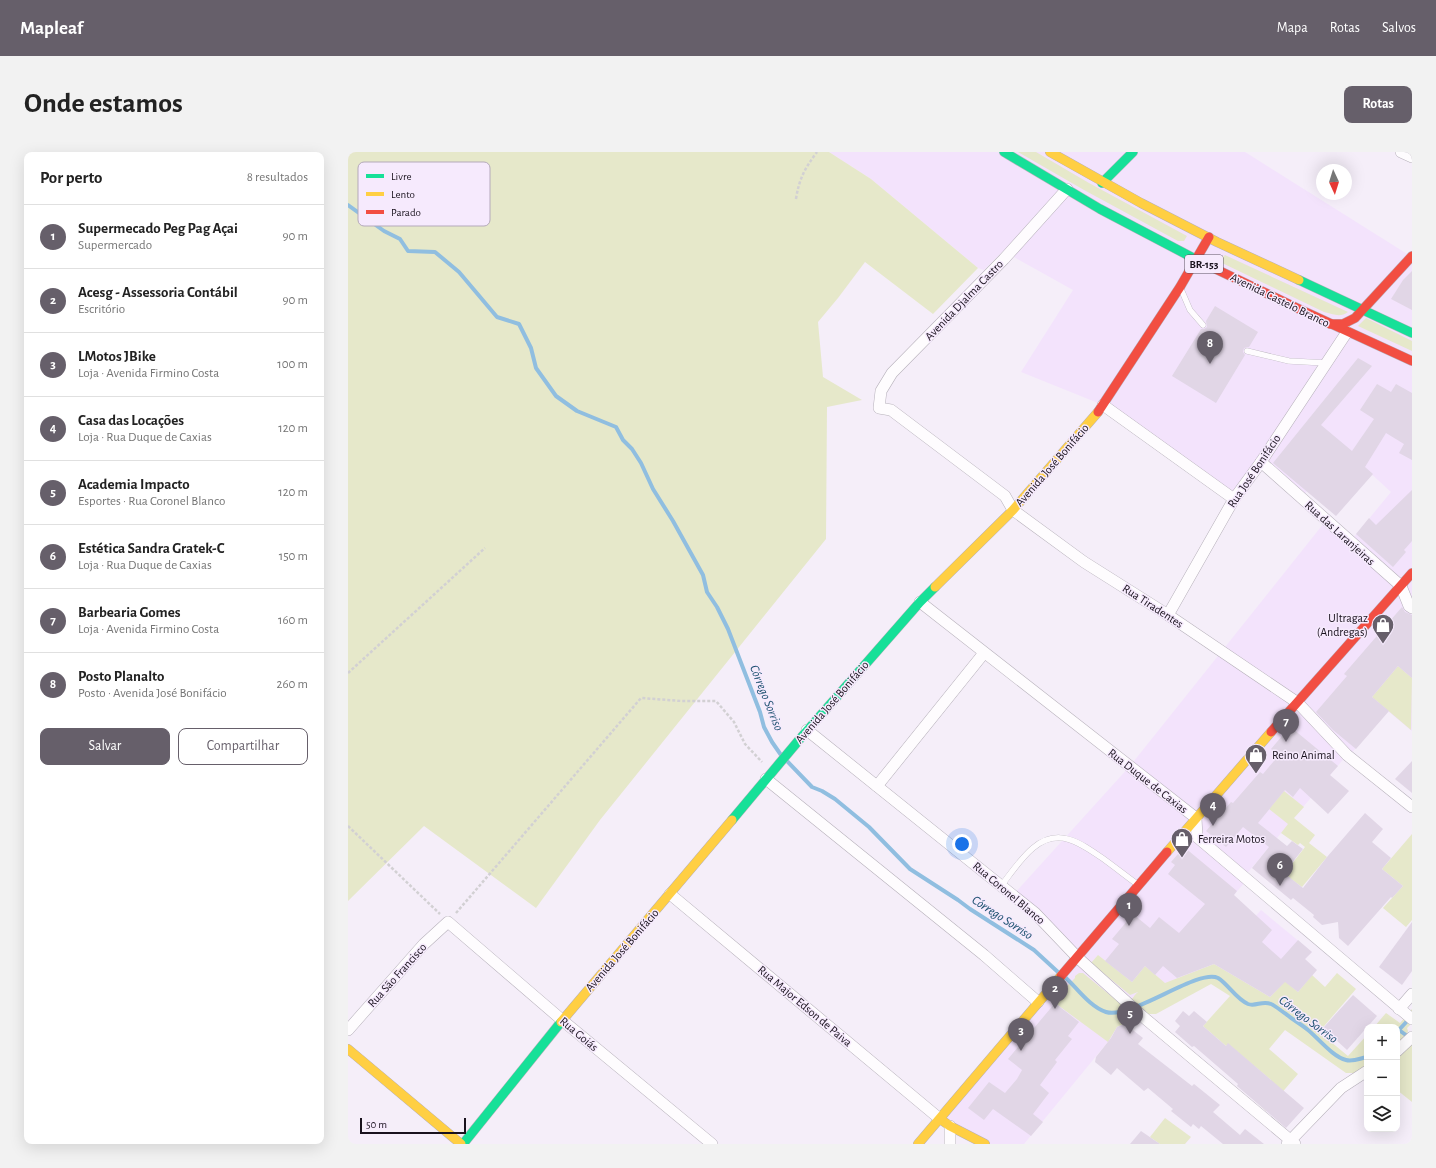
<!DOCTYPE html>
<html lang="pt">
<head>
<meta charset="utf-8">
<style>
  :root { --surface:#fff; --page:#f2f2f2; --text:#222; --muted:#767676; --line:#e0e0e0; --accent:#665f6a }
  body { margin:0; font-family:"Alegreya Sans",sans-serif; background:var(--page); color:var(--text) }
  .controls { position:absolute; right:12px; bottom:12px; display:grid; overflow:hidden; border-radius:8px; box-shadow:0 4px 16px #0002 }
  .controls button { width:36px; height:36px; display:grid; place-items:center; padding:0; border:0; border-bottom:1px solid var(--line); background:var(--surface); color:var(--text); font:20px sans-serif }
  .compass { position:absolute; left:968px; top:12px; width:36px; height:36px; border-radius:50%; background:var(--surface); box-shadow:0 4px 16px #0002; rotate:176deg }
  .scale { position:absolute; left:12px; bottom:10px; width:106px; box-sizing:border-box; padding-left:4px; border:2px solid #19121d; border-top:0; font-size:11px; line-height:14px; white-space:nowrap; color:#19121d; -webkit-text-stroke:3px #f6eafd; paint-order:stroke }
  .you { position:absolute; left:614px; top:692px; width:14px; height:14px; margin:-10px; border:3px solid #fff; border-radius:50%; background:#1a73e8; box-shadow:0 0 0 6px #1a73e833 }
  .badge { display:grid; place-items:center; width:26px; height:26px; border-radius:50%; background:var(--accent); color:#fff; font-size:13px; font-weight:700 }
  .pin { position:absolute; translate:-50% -33px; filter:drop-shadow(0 1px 2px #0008) }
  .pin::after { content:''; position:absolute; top:21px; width:14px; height:12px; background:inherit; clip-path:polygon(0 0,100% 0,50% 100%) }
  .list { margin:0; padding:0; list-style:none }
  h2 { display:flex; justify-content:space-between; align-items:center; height:52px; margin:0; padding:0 16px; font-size:17px }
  h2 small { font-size:13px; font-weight:400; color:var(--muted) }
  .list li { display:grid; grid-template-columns:26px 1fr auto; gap:12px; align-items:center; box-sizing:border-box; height:64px; padding:0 16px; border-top:1px solid var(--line) }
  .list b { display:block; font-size:15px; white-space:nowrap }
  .list p { margin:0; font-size:13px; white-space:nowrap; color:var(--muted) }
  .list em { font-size:13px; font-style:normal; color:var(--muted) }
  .actions { display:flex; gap:8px; padding:12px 16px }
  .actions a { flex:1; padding:9px 0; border:1px solid var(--accent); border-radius:8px; text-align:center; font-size:14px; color:var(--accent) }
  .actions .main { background:var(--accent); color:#fff }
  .icon { flex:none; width:22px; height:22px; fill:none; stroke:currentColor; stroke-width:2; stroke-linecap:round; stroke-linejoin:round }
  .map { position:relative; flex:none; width:1064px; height:992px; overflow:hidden; border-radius:8px }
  header { display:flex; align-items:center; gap:24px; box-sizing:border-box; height:56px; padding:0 20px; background:var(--accent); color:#fff }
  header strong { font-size:19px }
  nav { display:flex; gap:22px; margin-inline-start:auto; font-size:14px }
  .intro { display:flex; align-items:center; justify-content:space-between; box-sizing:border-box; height:96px; padding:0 24px }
  h1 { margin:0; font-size:28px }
  .button { padding:10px 18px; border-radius:8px; background:var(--accent); color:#fff; font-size:14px; font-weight:700 }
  main { display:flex; gap:24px; padding:0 24px }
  aside { flex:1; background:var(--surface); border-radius:8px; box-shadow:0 4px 16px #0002 }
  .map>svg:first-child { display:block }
  .built { fill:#f3e3fc }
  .green { fill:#e6e8ca }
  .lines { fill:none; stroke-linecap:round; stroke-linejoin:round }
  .stream { stroke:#90bee0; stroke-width:4 }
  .building { fill:#e1d6e6 }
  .lane-casing { stroke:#b6b0ba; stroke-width:6 }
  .street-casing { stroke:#b6b0ba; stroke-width:12 }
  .fast-casing { stroke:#b6b0ba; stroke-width:10 }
  .slow-casing { stroke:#b6b0ba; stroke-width:10 }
  .jam-casing { stroke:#b6b0ba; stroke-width:10 }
  .path { stroke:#d2d0d3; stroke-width:2.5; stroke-dasharray:3 2; stroke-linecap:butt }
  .lane { stroke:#fefcfe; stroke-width:5.5 }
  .street { stroke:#fefcfe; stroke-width:11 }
  .fast { stroke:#16e098; stroke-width:9 }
  .slow { stroke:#ffcf43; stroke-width:9 }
  .jam { stroke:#f24e42; stroke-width:9 }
  .labels { text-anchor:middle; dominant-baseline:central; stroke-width:3; stroke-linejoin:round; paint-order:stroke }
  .shield { fill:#f6eafd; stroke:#5b5360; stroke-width:1 }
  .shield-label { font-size:11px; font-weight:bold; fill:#19121d }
  .street-label { font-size:12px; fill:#19121d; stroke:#f6eafd }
  .poi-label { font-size:12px; fill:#19121d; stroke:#f6eafd; text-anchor:start }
  .water-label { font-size:13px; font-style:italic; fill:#184e6c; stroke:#f6eafd }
  .key { fill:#f6eafd; stroke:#b4a9ba; stroke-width:1 }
  .key-label { font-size:11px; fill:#19121d }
</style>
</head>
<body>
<header>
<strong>Mapleaf</strong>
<nav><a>Mapa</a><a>Rotas</a><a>Salvos</a></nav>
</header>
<div class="intro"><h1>Onde estamos</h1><a class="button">Rotas</a></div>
<main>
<aside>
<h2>Por perto<small>8 resultados</small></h2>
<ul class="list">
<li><span class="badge">1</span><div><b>Supermecado Peg Pag Açai</b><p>Supermercado</p></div><em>90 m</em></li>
<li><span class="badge">2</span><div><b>Acesg - Assessoria Contábil</b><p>Escritório</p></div><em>90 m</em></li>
<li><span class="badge">3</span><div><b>LMotos JBike</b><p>Loja · Avenida Firmino Costa</p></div><em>100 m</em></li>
<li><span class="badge">4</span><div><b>Casa das Locações</b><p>Loja · Rua Duque de Caxias</p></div><em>120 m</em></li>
<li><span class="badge">5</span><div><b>Academia Impacto</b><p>Esportes · Rua Coronel Blanco</p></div><em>120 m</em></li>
<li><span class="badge">6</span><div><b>Estética Sandra Gratek-C</b><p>Loja · Rua Duque de Caxias</p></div><em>150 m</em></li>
<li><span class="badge">7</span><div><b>Barbearia Gomes</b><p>Loja · Avenida Firmino Costa</p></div><em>160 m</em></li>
<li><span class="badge">8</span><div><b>Posto Planalto</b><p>Posto · Avenida José Bonifácio</p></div><em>260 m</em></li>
</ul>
<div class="actions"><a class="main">Salvar</a><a>Compartilhar</a></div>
</aside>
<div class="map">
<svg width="1064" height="992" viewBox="0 0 1064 992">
  <rect width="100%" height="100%" fill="#f5eef9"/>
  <!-- built -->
  <g class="built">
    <path d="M 481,0 L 897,0 L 1064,105 L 1064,579 L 1040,559 L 1001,604 L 999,603 L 896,725 L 899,728 L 834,801 L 852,817 L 777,872 L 769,875 L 763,886 L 676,992 L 637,992 L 592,967 L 729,805 L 665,743 L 782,614 L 976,371 L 1001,391 L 1043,340 L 996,297 L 952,347 L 911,310 L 884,341 L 755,253 L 673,220 L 725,138 L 655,99 L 636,118 L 630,116 L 523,27 Z"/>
    <path d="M 913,758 L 964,800 L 922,845 L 866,812 Z"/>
  </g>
  <!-- green -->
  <g class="green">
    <path d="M 0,0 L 481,0 L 523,27 L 630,116 L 585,162 L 517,110 L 490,146 L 470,170 L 475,225 L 514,248 L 479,255 L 478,387 L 252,668 L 188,756 L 76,674 L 0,749 Z"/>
    <path d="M 670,0 L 688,0 L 741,31 L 839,84 L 836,89 L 830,89 L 736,38 Z"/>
    <path d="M 877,103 L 879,104 L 1000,160 C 992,166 985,162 976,160 L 872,110 L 872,107 Z"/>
    <path d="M 1018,166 L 1064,189 L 1064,199 L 1010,174 Z"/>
    <path d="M 1050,514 L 1064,526 L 1063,578 L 1024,545 Z"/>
    <path d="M 936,639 L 956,655 L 946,666 L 967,683 L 961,691 L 979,705 L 954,735 L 936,722 L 957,695 L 952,691 L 950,693 L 933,681 L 940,672 L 921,657 Z"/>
    <path d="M 1064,682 L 1064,768 L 1058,775 L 1035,756 L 1055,734 L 1034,717 Z"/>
    <path d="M 750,803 L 784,830 L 797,814 L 817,831 L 866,812 L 922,845 L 937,829 L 950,840 L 964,823 L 977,835 L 989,821 L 1008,837 L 971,880 L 1000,904 L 1019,883 L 1019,913 L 1006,921 L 998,921 L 937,878 L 921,897 L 950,922 L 918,959 L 906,948 L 923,928 L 880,892 L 878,894 L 855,874 L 882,844 L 863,832 L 808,862 L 798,862 L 769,875 L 760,890 L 707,851 L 706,847 L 727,826 L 727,824 L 731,821 L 735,821 L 768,848 L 778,854 C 783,850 785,844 790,840 L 782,843 L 743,811 Z"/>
    <path d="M 1064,857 L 1064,871 L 1059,876 L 1060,879 L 1058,885 L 1049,893 L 1049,875 L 1026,875 L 1038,861 L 1052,871 Z"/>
    <path d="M 1064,890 L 1064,950 L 1049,938 L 1049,905 Z"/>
    <path d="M 817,966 L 843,985 L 837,992 L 812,992 L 802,985 Z"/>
  </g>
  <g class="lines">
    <!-- stream -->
    <g class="stream">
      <path d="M 0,53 L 36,79 L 52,87 L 60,99 L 87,100 L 111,120 L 149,165 L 171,172 L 183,196 L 188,216 L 208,244 L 229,259 L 268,275 L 275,288 L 284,297 L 293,311 L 305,337 L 325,369 L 355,423 L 359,440 L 369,455 L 380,477 L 412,560 L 416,575 L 424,590 L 433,603"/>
      <path d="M 438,608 L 464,635 L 474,639 L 487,647 L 521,675 L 562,717 L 610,748 L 622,757 L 686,798 L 711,821"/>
      <path d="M 717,825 C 729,836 742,855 758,860 C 783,868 850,816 870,826 C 880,832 888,847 900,852 C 908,855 914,848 923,852 C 928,854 933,859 938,862 C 945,868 953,872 960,878 C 971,887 985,905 998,908 C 1005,910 1013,906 1019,905"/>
      <path d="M 1051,878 L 1062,886"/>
      <path d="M 1049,880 L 1062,866"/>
    </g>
  </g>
  <!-- building -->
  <g class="building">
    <path d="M 1064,119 L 1064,158 L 1043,147 L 1055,128 Z"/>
    <path d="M 867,154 L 910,180 L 901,195 L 896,196 L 895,200 L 897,203 L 868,251 L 824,224 L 853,177 L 856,177 L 859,175 L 858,169 Z"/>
    <path d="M 1010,206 L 1024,214 L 973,273 L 1004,299 L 1026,267 L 1012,258 L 1029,232 L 1043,240 L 1048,232 L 1064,241 L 1064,308 L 1051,301 L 1056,292 L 1038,281 L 1017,315 L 1025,322 L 988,364 L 925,311 Z"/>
    <path d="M 1064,338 L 1064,389 L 1056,398 L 1058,400 L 1045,415 L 1008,382 L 1021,366 L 1028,373 Z"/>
    <path d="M 1054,455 L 1057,460 L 1064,463 L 1064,526 L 1050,514 L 1024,545 L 1041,559 L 1008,597 L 985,578 L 968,560 L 999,524 L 996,522 Z"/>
    <path d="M 940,577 L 943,580 L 945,577 L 990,614 L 982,623 L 1001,639 L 980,662 L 952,636 L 945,645 L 937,638 L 910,671 L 939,694 L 944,689 L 955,697 L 936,721 L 955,736 L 979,705 L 1017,661 L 1035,677 L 1024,690 L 1043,706 L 1034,717 L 1055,734 L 1044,746 L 1043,745 L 1000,794 L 991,786 L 990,770 L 974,773 L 965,765 L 966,763 L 945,746 L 943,748 L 904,716 L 921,695 L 895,675 L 878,695 L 858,679 L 883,650 L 885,651 L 912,620 L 915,622 L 931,603 L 923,597 Z"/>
    <path d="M 1064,609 L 1064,641 L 1047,627 Z"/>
    <path d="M 836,695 L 889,739 L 886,743 L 924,778 L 914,790 L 933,807 L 950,788 L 964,800 L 957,807 L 969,818 L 950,840 L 937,830 L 922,845 L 866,812 L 829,826 L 815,814 L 807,823 L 797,814 L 784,830 L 757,809 L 771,792 L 764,787 L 785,762 L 802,776 L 811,765 L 831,781 L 857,752 L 820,722 L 827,713 L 823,710 Z"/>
    <path d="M 1064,770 L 1064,819 L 1054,833 L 1031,815 Z"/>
    <path d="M 1005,843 L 1029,864 L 999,898 L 975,876 Z"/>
    <path d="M 707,851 L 731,870 L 720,884 L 724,887 L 707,908 L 709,910 L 692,933 L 701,941 L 685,962 L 695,970 L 683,984 L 645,957 L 636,968 L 620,956 L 641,930 L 657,941 L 669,927 L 674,918 L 660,907 Z"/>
    <path d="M 835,859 L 841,864 L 846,859 L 859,870 L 855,874 L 878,894 L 880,891 L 956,956 L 938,976 L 889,934 L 890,932 L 846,894 L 844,895 L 827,880 L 832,874 L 827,869 Z"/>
    <path d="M 777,872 L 795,886 L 790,892 L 844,934 L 846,932 L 872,953 L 865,960 L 892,983 L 897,977 L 916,992 L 875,992 L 853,974 L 851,977 L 845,972 L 843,975 L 823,959 L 825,957 L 800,936 L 796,939 L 769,916 L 763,923 L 747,910 L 748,905 L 763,886 L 769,875 Z"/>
    <path d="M 793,979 L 812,992 L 782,992 Z"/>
  </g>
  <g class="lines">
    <!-- lane casing -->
    <g class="lane-casing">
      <g id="lane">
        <path d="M 833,137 L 842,158 L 855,173"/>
        <path d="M 899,199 L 941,209 L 978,211"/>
        <path d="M 653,734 C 663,721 673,706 685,696 C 711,674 734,692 757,708 C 768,716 778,724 789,732"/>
      </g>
    </g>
    <!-- street casing -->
    <g class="street-casing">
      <g id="street">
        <path d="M 1053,0 L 1064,5"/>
        <path d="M 719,37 L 656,107 L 544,221 L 533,239 L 531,256 L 543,258 L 657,344 L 665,358 L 736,410 L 820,463 L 950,551 L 999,603 L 1064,655"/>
        <path d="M 755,253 L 886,347"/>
        <path d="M 913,310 L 1053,434 L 1061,454 L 1064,456"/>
        <path d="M 572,450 L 848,666 L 849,685 L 1064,867"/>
        <path d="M 820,463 L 886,347 L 913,310 L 999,180"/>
        <path d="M 459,578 L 687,761 L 729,805 L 794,864 L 947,992"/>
        <path d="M 418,627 L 636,803 L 690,850"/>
        <path d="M 529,634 L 636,501"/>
        <path d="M 322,742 L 592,967"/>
        <path d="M 1051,857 L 1064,842"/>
        <path d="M 0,878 L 76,792 L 100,770 L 214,868 L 364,992"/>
        <path d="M 1049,899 L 1064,885"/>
        <path d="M 602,974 L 602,992"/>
        <path d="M 939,992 L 993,936 L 1019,919"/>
      </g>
    </g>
    <!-- fast casing -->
    <g class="fast-casing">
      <g id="fast">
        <path d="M 656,0 L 752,57 L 851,109"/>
        <path d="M 754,31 L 785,0"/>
        <path d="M 951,128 L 1064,181"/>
        <path d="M 384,668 L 451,588 L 572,450 L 587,435"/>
        <path d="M 115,992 L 213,870"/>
      </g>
    </g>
    <!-- slow casing -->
    <g class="slow-casing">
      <g id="slow">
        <path d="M 702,0 L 793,51 L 869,90 L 951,128"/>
        <path d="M 587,435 L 665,358 L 750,260"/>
        <path d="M 819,700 L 923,580"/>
        <path d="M 213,870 L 384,668"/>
        <path d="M 0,897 L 113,992"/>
        <path d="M 592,967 L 602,974 L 637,992"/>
        <path d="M 570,992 L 713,824"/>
      </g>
    </g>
    <!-- jam casing -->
    <g class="jam-casing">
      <g id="jam">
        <path d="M 851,109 L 951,157 L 1064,209"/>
        <path d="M 982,172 L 995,172 L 1007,166 L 1064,104"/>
        <path d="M 750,260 L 832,135 L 861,85"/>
        <path d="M 923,580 L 1064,421"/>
        <path d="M 713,824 L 819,700"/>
      </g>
    </g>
    <!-- path -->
    <g class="path">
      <path d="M 448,47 C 451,27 457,16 469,0"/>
      <path d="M 0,521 L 137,396"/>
      <path d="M 0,674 L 92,762"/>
      <path d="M 108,761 L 293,546 L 334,549 L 368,549 L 386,570 L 397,592 L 414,610"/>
    </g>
    <!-- lane -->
    <use href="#lane" class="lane"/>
    <!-- street -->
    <use href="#street" class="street"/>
    <!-- fast -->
    <use href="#fast" class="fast"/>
    <!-- slow -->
    <use href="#slow" class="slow"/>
    <!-- jam -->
    <use href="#jam" class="jam"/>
  </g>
  <!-- icons -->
  <defs>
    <g id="shop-pin" transform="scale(1.15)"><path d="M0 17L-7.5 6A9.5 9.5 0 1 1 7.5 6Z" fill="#665f6a" stroke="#f6eafd"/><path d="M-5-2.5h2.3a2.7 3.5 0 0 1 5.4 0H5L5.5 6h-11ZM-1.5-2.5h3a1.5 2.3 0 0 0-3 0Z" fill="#fff"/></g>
  </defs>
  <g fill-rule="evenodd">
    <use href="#shop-pin" x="1035" y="473"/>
    <use href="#shop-pin" x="908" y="603"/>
    <use href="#shop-pin" x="834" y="687"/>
  </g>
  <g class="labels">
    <!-- shield labels -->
    <rect class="shield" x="837" y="103" width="38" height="18" rx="3"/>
    <g class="shield-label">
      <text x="856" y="112">BR-153</text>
    </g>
    <!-- street labels -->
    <g class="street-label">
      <text transform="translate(616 148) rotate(-46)">Avenida Djalma Castro</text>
      <text transform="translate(932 148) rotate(26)">Avenida Castelo Branco</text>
      <text transform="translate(704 313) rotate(-49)">Avenida José Bonifácio</text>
      <text transform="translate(906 319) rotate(-56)">Rua José Bonifácio</text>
      <text transform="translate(992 381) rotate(42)">Rua das Laranjeiras</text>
      <text transform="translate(805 454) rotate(33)">Rua Tiradentes</text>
      <text transform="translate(484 550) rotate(-49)">Avenida José Bonifácio</text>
      <text transform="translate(800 629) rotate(38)">Rua Duque de Caxias</text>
      <text transform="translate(661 741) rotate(40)">Rua Coronel Blanco</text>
      <text transform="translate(274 798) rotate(-49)">Avenida José Bonifácio</text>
      <text transform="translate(49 823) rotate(-48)">Rua São Francisco</text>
      <text transform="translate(457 854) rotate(40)">Rua Major Edson de Paiva</text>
      <text transform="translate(231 882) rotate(40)">Rua Goiás</text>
    </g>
    <!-- poi labels -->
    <g class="poi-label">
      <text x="1020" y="466" text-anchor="end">Ultragaz<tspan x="1020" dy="14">(Andregas)</tspan></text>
      <text x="924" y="603">Reino Animal</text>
      <text x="850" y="687">Ferreira Motos</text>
    </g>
    <!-- water labels -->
    <g class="water-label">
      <text transform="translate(418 546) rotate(68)">Córrego Sorriso</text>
      <text transform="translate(654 766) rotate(33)">Córrego Sorriso</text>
      <text transform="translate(960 868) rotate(37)">Córrego Sorriso</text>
    </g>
  </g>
  <!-- legend -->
  <rect x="10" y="10" width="132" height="64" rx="6" class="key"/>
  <rect x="18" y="22" width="18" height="4" fill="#16e098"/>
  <rect x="18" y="40" width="18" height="4" fill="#ffcf43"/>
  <rect x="18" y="58" width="18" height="4" fill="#f24e42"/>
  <g class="key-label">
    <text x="43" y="28">Livre</text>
    <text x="43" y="46">Lento</text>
    <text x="43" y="64">Parado</text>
  </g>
</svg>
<div class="controls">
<button>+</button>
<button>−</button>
<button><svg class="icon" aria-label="layers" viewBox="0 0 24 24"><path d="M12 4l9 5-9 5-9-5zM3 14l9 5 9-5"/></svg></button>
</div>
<svg class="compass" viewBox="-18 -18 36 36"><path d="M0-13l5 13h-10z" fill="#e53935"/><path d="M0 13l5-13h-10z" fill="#767676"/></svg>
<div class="scale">50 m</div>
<div class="you"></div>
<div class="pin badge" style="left:781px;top:774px">1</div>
<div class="pin badge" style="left:707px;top:857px">2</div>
<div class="pin badge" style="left:673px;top:899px">3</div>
<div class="pin badge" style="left:865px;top:674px">4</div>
<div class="pin badge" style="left:782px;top:882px">5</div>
<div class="pin badge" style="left:932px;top:734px">6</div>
<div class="pin badge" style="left:938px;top:590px">7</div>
<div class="pin badge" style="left:862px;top:212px">8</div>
</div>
</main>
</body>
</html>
